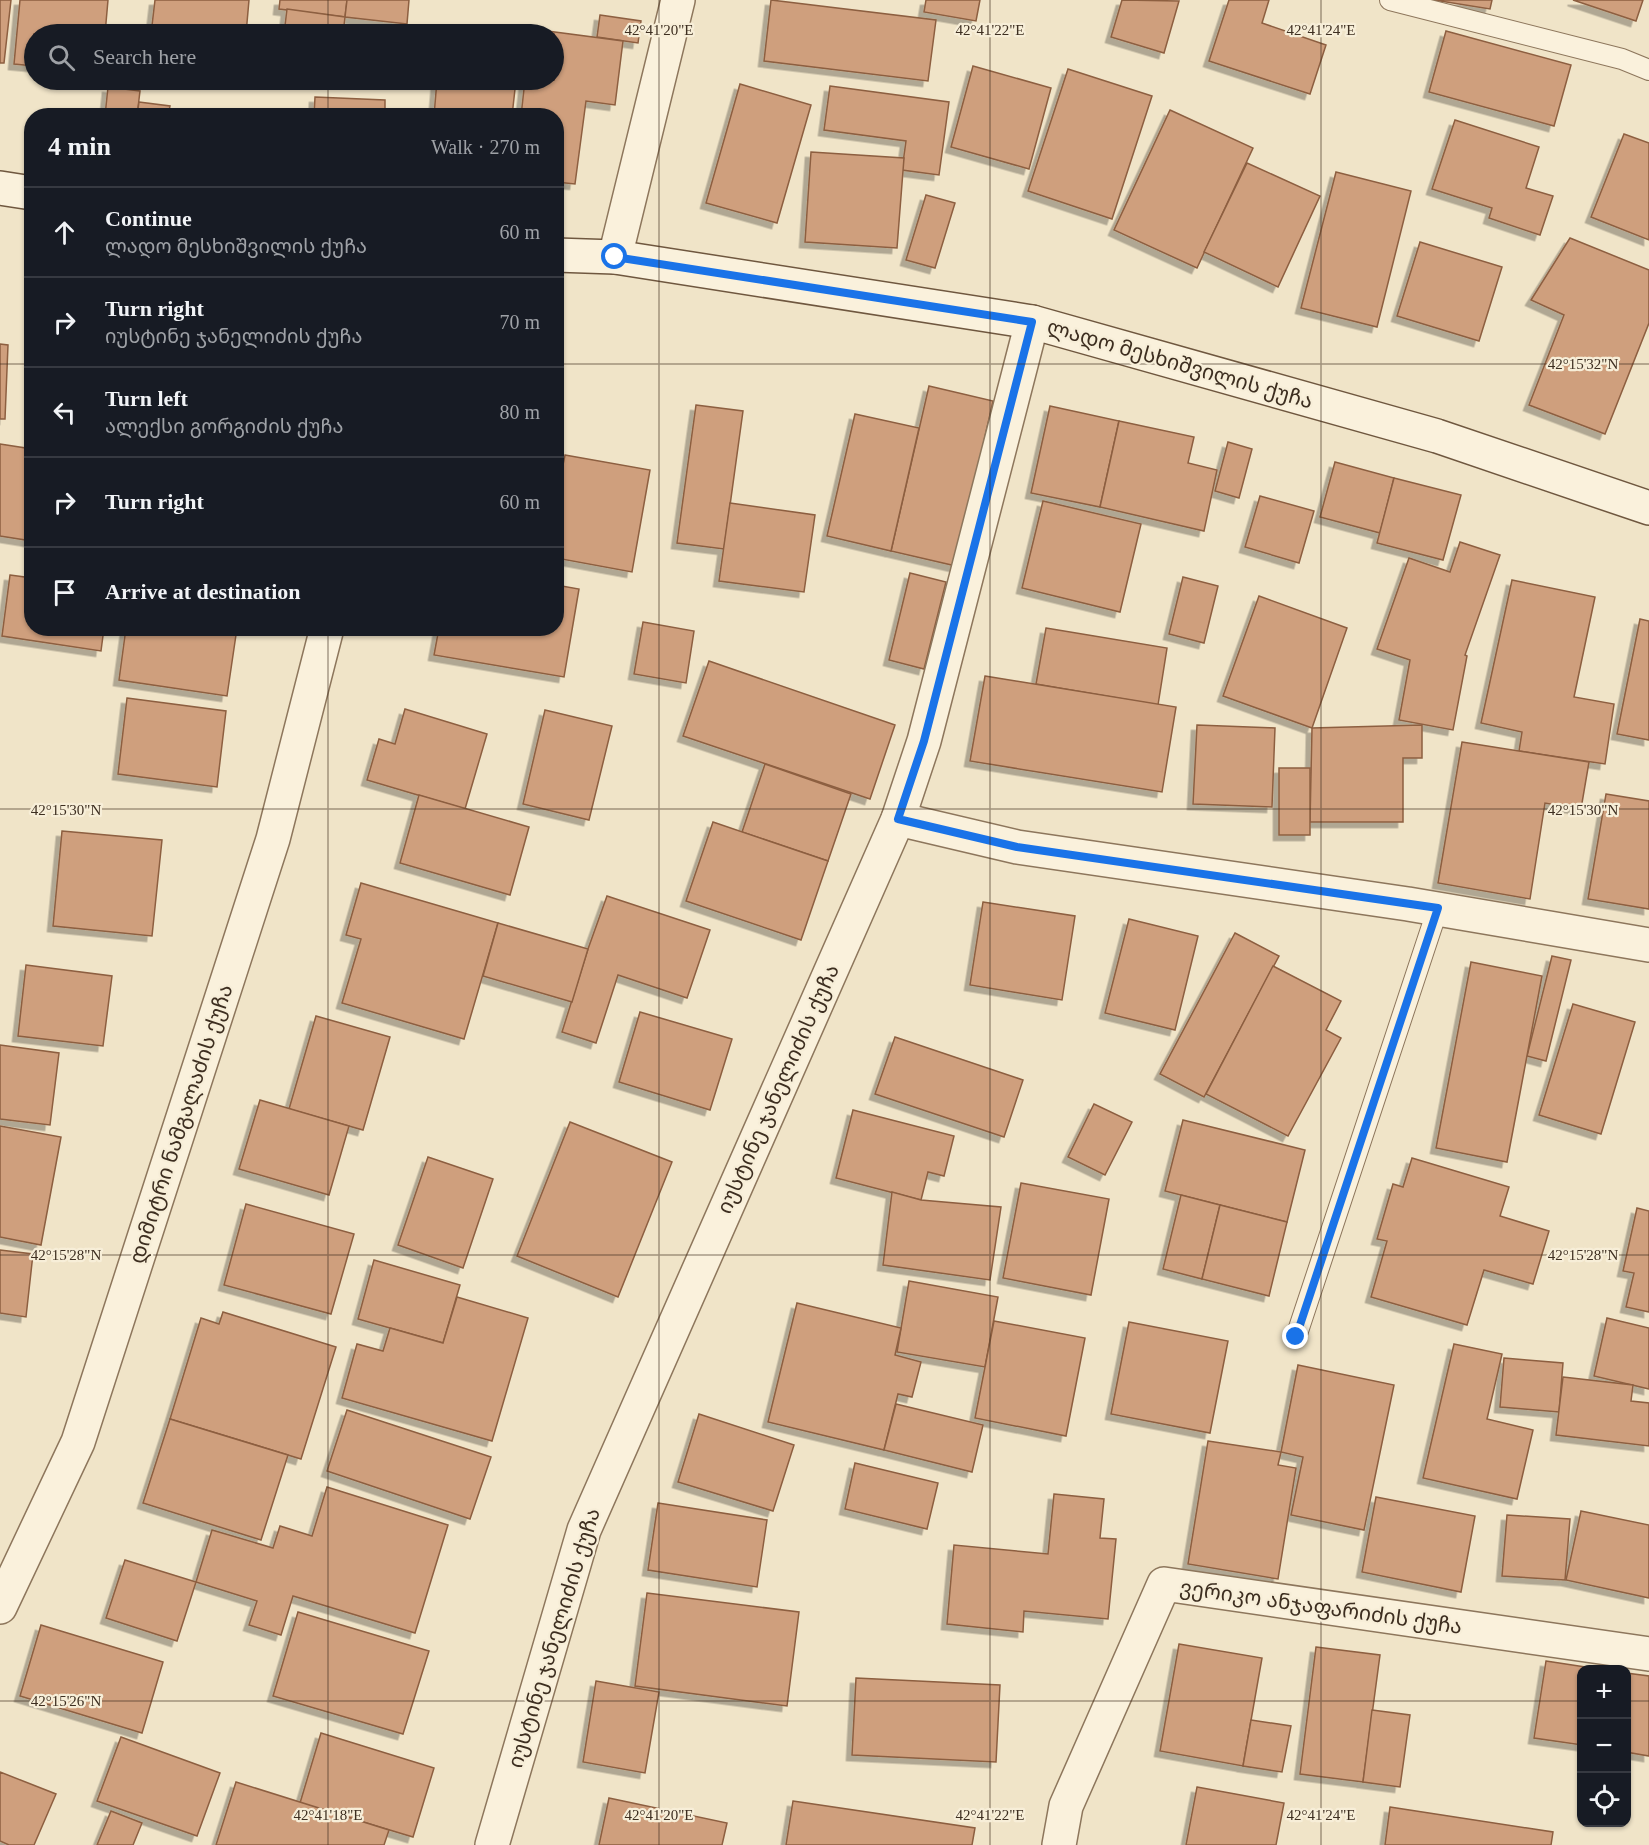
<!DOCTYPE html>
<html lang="en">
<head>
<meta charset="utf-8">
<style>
  :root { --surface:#171b24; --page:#242831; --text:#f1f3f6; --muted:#9ea1a6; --line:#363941 }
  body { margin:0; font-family:"Times New Roman","Noto Sans Georgian",serif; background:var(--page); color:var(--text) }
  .controls { position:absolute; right:18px; bottom:18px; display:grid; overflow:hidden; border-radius:12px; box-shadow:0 2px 4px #0004 }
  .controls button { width:54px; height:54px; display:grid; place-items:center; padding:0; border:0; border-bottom:2px solid var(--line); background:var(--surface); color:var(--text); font:30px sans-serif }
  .stop { position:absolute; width:18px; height:18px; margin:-14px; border:4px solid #1a73e8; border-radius:50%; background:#fff }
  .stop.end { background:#1a73e8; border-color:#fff; box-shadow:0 2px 6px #0008 }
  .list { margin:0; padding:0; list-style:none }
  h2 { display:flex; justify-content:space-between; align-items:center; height:78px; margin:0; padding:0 24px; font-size:26px }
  h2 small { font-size:20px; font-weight:400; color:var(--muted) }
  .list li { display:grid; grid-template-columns:39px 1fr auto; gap:18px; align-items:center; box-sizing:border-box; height:90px; padding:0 24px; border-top:2px solid var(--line) }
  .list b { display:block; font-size:22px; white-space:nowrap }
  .list p { margin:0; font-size:20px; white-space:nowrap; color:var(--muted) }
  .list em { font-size:20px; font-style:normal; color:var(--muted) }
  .icon { flex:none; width:33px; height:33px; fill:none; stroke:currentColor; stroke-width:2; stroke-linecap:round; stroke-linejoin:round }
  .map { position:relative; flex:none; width:1649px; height:1845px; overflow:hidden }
  .search { position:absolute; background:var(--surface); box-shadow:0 2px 4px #0004; left:24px; top:24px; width:540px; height:66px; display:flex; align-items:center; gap:15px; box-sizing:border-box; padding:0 21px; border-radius:33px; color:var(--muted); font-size:22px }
  .panel { position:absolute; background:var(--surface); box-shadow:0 2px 4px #0004; left:24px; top:108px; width:540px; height:528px; border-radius:24px }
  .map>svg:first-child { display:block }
  .building { fill:#cf9f7d; stroke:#8d5f41; stroke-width:1.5; filter:url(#shadow) }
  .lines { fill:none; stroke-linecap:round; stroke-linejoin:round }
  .lane-casing { stroke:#8d765c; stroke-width:22 }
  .street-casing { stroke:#8d765c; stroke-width:36 }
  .secondary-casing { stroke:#6f573f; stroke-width:36 }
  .lane { stroke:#faf1dc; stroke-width:20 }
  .street { stroke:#faf1dc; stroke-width:33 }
  .secondary { stroke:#faf1dc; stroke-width:33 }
  .route { stroke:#1a73e8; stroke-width:8 }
  .ticks { fill:none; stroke:#3d2e20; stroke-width:1.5; stroke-opacity:0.45 }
  .labels { text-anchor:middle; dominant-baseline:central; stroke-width:4.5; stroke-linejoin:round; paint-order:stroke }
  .street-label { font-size:21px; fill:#3d2e20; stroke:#f7eed8 }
  .ticks-label { font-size:15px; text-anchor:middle; fill:#3d2e20; stroke:#f7eed8; stroke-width:4.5; stroke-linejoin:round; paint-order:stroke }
</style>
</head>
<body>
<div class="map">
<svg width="1649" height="1845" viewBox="0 0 1649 1845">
  <defs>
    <filter id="shadow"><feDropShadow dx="-5.5" dy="5.5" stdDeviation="0" flood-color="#0004"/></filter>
  </defs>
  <rect width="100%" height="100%" fill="#f0e4c8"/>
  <!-- building -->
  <g class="building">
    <path d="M 0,0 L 11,0 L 4,63 L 0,63 Z"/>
    <path d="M 20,0 L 108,0 L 105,34 L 34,34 L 34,66 L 14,64 Z"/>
    <path d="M 155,0 L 249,0 L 246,34 L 151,34 Z"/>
    <path d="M 280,0 L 347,0 L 345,17 L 279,9 Z"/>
    <path d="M 347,0 L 409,0 L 407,24 L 345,17 Z"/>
    <path d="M 771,0 L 936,20 L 928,81 L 764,61 Z"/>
    <path d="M 926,0 L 980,0 L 976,21 L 924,12 Z"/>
    <path d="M 1122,0 L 1179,1 L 1164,53 L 1111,37 Z"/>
    <path d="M 1229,0 L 1269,0 L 1262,23 L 1326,45 L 1310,94 L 1209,61 Z"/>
    <path d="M 1434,0 L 1492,0 L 1490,9 Z"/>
    <path d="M 1573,0 L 1643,0 L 1636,21 Z"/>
    <path d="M 287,9 L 345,17 L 343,34 L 284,34 Z"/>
    <path d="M 600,15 L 641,21 L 638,43 L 597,37 Z"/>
    <path d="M 532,29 L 623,41 L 615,105 L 586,101 L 575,184 L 556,182 L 556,116 L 521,116 L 525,80 L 554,80 L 554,34 L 531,34 Z"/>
    <path d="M 442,30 L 484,34 L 442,34 Z"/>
    <path d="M 1446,31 L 1571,65 L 1554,126 L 1429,92 Z"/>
    <path d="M 973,66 L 1051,88 L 1029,169 L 951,147 Z"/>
    <path d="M 1068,69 L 1152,96 L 1112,219 L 1028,191 Z"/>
    <path d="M 437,80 L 516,80 L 512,116 L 434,116 Z"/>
    <path d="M 740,84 L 811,105 L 777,223 L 706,203 Z"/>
    <path d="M 830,86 L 949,102 L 939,175 L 902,170 L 906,141 L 824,130 Z"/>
    <path d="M 108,87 L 140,91 L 137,116 L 105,116 Z"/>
    <path d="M 315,97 L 385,100 L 385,116 L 314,116 Z"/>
    <path d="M 139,102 L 170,106 L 168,116 L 137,116 Z"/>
    <path d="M 1170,110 L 1253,148 L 1197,268 L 1114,230 Z"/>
    <path d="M 1455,120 L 1539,147 L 1526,188 L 1553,196 L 1540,235 L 1489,218 L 1492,208 L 1432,189 Z"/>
    <path d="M 1624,134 L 1649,143 L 1649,240 L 1591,217 Z"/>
    <path d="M 811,152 L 904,158 L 897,248 L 805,242 Z"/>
    <path d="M 1247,163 L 1320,196 L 1278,287 L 1204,252 Z"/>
    <path d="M 1336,172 L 1411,191 L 1377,327 L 1301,308 Z"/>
    <path d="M 926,195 L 955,203 L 935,268 L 906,260 Z"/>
    <path d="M 1570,238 L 1649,270 L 1649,323 L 1605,434 L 1529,405 L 1564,315 L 1531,300 Z"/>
    <path d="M 1420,242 L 1502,267 L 1479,341 L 1397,316 Z"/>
    <path d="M 0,344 L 8,345 L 5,419 L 0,419 Z"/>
    <path d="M 929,386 L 993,401 L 956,566 L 891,551 Z"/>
    <path d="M 696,405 L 743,411 L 724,549 L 677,543 Z"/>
    <path d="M 1050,406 L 1119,421 L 1100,507 L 1031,493 Z"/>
    <path d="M 855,414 L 919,428 L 891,551 L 827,536 Z"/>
    <path d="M 1119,421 L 1194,437 L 1188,463 L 1217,470 L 1204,531 L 1100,507 Z"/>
    <path d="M 1228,442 L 1252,449 L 1239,498 L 1215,491 Z"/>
    <path d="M 0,444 L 32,449 L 32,541 L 0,536 Z"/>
    <path d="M 565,455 L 650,470 L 632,572 L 556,558 L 556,499 Z"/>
    <path d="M 1335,462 L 1394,478 L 1380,533 L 1320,517 Z"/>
    <path d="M 1394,478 L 1461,495 L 1443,560 L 1377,543 Z"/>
    <path d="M 1260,496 L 1314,511 L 1299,563 L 1245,547 Z"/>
    <path d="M 1043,501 L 1141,524 L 1120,612 L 1022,588 Z"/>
    <path d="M 730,503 L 815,515 L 804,592 L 719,581 Z"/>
    <path d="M 1460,542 L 1500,555 L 1465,655 L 1467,656 L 1453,730 L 1399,720 L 1410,660 L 1377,649 L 1409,558 L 1450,572 Z"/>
    <path d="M 910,573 L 946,582 L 924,669 L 889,660 Z"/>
    <path d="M 10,575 L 32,578 L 32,628 L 104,628 L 101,651 L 2,636 Z"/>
    <path d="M 1183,577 L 1218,586 L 1204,643 L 1169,634 Z"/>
    <path d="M 1512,580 L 1595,597 L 1574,697 L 1614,704 L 1605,764 L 1519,751 L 1522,732 L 1481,723 Z"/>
    <path d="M 556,585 L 579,589 L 564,677 L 434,655 L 439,628 L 556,628 Z"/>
    <path d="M 1259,596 L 1347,628 L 1312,728 L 1223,696 Z"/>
    <path d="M 1640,619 L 1649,621 L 1649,740 L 1617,734 Z"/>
    <path d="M 643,622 L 694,631 L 686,683 L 634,674 Z"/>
    <path d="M 126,628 L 237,628 L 227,696 L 119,680 Z"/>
    <path d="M 1046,628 L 1167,648 L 1158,705 L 1036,684 Z"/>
    <path d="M 709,661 L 895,725 L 870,799 L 683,736 Z"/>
    <path d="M 985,676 L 1176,707 L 1162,792 L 970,761 Z"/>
    <path d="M 127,698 L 226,711 L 217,787 L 118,774 Z"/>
    <path d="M 405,709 L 487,734 L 465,809 L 367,780 L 379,739 L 395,744 Z"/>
    <path d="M 545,710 L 612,726 L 589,820 L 523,804 Z"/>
    <path d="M 1197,725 L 1275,728 L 1272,807 L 1193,804 Z"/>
    <path d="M 1422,725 L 1422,758 L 1403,758 L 1403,822 L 1310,822 L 1312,728 Z"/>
    <path d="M 1462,742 L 1589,762 L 1581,809 L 1545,803 L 1530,899 L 1438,883 Z"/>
    <path d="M 765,764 L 851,794 L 828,861 L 742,832 Z"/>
    <rect x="1279" y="768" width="31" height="67"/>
    <path d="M 1606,794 L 1649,801 L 1649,909 L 1588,899 Z"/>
    <path d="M 419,795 L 529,827 L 510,895 L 400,863 Z"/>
    <path d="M 713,822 L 828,861 L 801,940 L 686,901 Z"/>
    <path d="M 62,831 L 162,840 L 152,936 L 53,926 Z"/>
    <path d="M 361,883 L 498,923 L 464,1039 L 342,1003 L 361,939 L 346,935 Z"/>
    <path d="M 607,896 L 710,930 L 687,998 L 618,975 L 596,1043 L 562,1032 L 588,949 Z"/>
    <path d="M 983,902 L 1075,916 L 1062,1000 L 970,985 Z"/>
    <path d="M 1129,919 L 1198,936 L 1175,1030 L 1105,1013 Z"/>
    <path d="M 498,923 L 588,949 L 572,1002 L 483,976 Z"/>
    <path d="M 1235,933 L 1279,956 L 1204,1097 L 1160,1074 Z"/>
    <path d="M 1552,956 L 1571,960 L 1546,1061 L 1527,1056 Z"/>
    <path d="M 1471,962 L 1542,976 L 1507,1162 L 1436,1148 Z"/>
    <path d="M 26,965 L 112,976 L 103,1046 L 18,1036 Z"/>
    <path d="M 1273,966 L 1341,1001 L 1326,1030 L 1341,1038 L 1288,1136 L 1206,1094 Z"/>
    <path d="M 1573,1004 L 1635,1022 L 1601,1134 L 1539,1115 Z"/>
    <path d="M 640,1012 L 732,1039 L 710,1110 L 619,1082 Z"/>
    <path d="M 316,1016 L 390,1037 L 363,1130 L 289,1109 Z"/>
    <path d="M 895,1037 L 1023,1080 L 1004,1137 L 875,1094 Z"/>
    <path d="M 0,1045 L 59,1053 L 50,1125 L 0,1119 Z"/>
    <path d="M 260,1100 L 349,1126 L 329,1195 L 239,1169 Z"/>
    <path d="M 1094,1104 L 1132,1122 L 1105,1175 L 1068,1157 Z"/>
    <path d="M 853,1110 L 954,1136 L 944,1176 L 928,1172 L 921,1200 L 836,1178 Z"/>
    <path d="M 1183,1120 L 1305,1150 L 1287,1222 L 1165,1191 Z"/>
    <path d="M 570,1122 L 672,1162 L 618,1297 L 517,1256 Z"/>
    <path d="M 0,1126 L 61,1137 L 41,1245 L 0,1237 Z"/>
    <path d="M 428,1157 L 493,1179 L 463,1268 L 398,1245 Z"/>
    <path d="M 1412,1158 L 1509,1187 L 1500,1216 L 1549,1231 L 1533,1284 L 1484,1270 L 1467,1325 L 1371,1297 L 1387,1241 L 1377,1239 L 1393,1184 L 1403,1187 Z"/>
    <path d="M 1021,1183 L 1109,1199 L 1091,1295 L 1003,1278 Z"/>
    <path d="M 892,1192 L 921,1200 L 1001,1207 L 990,1280 L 883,1265 Z"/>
    <path d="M 1181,1195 L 1220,1205 L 1202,1279 L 1163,1269 Z"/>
    <path d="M 246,1204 L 354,1234 L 331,1314 L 224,1285 Z"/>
    <path d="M 1220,1205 L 1287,1222 L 1269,1296 L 1202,1279 Z"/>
    <path d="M 1637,1208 L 1649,1211 L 1649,1312 L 1626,1307 L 1634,1273 L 1623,1271 Z"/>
    <path d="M 0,1250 L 33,1254 L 26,1317 L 0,1313 Z"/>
    <path d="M 374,1260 L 460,1285 L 443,1343 L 358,1319 Z"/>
    <path d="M 909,1281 L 998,1297 L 985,1367 L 897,1352 Z"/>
    <path d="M 457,1297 L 528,1318 L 492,1441 L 342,1398 L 357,1344 L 383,1351 L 390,1328 L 443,1343 Z"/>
    <path d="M 797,1303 L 901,1328 L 895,1355 L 921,1362 L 912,1397 L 898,1394 L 884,1450 L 768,1422 Z"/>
    <path d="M 223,1312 L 336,1347 L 301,1459 L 170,1419 L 201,1318 L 219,1324 Z"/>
    <path d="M 1607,1318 L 1649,1328 L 1649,1389 L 1594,1376 Z"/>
    <path d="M 994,1321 L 1085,1338 L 1066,1436 L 975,1418 Z"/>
    <path d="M 1129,1322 L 1228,1341 L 1210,1433 L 1111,1414 Z"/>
    <path d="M 1454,1344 L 1502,1354 L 1487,1419 L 1533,1430 L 1517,1499 L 1423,1478 Z"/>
    <path d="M 1504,1358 L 1563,1363 L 1559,1412 L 1500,1407 Z"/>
    <path d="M 1298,1365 L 1394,1385 L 1364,1530 L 1291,1515 L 1303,1457 L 1281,1452 Z"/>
    <path d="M 1563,1377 L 1633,1385 L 1631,1401 L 1649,1403 L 1649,1446 L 1556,1435 Z"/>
    <path d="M 896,1404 L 983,1425 L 972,1472 L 884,1450 Z"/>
    <path d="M 347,1410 L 491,1457 L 470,1519 L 327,1471 Z"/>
    <path d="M 699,1414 L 794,1445 L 773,1511 L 678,1482 Z"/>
    <path d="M 170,1419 L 288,1455 L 261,1540 L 143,1503 Z"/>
    <path d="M 1208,1441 L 1281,1452 L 1278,1465 L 1296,1468 L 1278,1579 L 1188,1564 Z"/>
    <path d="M 855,1463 L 938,1483 L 927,1529 L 845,1509 Z"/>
    <path d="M 327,1487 L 448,1525 L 415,1633 L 293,1596 L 281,1635 L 249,1625 L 257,1601 L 196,1582 L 212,1530 L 273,1548 L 280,1526 L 312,1536 Z"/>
    <path d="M 1054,1494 L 1104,1499 L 1100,1538 L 1116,1539 L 1108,1619 L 1024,1611 L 1023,1632 L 947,1624 L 954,1545 L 1048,1554 Z"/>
    <path d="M 1376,1497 L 1475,1516 L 1461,1592 L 1362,1572 Z"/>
    <path d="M 658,1503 L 767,1520 L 757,1587 L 648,1570 Z"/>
    <path d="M 1581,1511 L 1649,1525 L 1649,1598 L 1566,1580 Z"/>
    <path d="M 1507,1515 L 1570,1519 L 1565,1580 L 1502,1576 Z"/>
    <path d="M 125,1560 L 196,1582 L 177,1641 L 106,1618 Z"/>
    <path d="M 647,1593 L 799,1612 L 787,1706 L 635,1686 Z"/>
    <path d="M 298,1612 L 429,1651 L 403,1734 L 273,1696 Z"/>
    <path d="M 41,1625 L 163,1662 L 142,1733 L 20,1696 Z"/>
    <path d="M 1179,1644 L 1262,1658 L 1243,1766 L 1160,1751 Z"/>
    <path d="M 1316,1647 L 1380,1655 L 1363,1782 L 1300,1774 Z"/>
    <path d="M 1546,1661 L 1605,1670 L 1582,1670 L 1582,1745 L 1534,1738 Z"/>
    <path d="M 1626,1673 L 1649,1676 L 1649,1756 L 1626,1752 Z"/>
    <path d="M 856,1678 L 1000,1685 L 996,1762 L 852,1755 Z"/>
    <path d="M 596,1681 L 659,1692 L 645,1773 L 583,1762 Z"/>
    <path d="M 1372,1710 L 1410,1715 L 1400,1787 L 1363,1782 Z"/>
    <path d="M 1251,1720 L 1291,1726 L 1282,1772 L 1243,1766 Z"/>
    <path d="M 321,1733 L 434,1768 L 413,1837 L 300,1803 Z"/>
    <path d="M 121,1737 L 220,1773 L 197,1836 L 97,1801 Z"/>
    <path d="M 0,1772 L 56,1794 L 34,1845 L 9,1845 L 0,1841 Z"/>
    <path d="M 236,1782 L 389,1830 L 384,1845 L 216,1845 Z"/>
    <path d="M 1197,1787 L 1284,1803 L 1276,1845 L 1186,1845 Z"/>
    <path d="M 609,1798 L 727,1823 L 722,1845 L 599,1845 Z"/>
    <path d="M 793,1801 L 975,1828 L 972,1845 L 786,1845 Z"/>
    <path d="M 1390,1807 L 1553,1832 L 1551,1845 L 1385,1845 Z"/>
    <path d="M 111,1811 L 142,1823 L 133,1845 L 97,1845 Z"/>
  </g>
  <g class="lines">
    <!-- lane casing -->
    <g class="lane-casing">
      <g id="lane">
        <path d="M 1390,0 L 1622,59 L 1649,70"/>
        <path d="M 1296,1337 L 1438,908"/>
      </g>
    </g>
    <!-- street casing -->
    <g class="street-casing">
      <g id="street">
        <path d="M 615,257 L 678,0"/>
        <path d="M 898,819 L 1017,847 L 1408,904 L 1649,945"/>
        <path d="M 0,1607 L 78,1442 L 273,839 L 327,628"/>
        <path d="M 492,1845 L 584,1530 L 898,819 L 924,741 L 1032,322"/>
        <path d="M 1059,1845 L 1066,1806 L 1164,1584 L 1649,1654"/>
      </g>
    </g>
    <!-- secondary casing -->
    <g class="secondary-casing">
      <g id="secondary">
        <path d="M 0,188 L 32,193"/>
        <path d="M 556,255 L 615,257 L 1032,322 L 1437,436 L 1649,508"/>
      </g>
    </g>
    <!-- lane -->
    <use href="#lane" class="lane"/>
    <!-- street -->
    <use href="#street" class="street"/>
    <!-- secondary -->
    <use href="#secondary" class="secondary"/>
  </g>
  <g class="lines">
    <!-- route -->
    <path class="route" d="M 615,257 L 1032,322 L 924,741 L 898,819 L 1017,847 L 1438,908 L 1296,1337"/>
  </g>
  <!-- ticks -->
  <path class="ticks" d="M 328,0 L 328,34M 659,0 L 659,1845M 990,0 L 990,1845M 1321,0 L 1321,1845M 328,80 L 328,116M 0,364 L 32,364M 556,364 L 1649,364M 328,628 L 328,1845M 0,809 L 1649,809M 0,1255 L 1649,1255M 0,1701 L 1582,1701M 1626,1701 L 1649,1701"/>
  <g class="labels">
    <!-- street labels -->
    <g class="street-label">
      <text transform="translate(1180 364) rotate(16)">ლადო მესხიშვილის ქუჩა</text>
      <text transform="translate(778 1089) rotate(-66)">იუსტინე ჯანელიძის ქუჩა</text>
      <text transform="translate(181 1124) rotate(-72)">დიმიტრი ნამგალაძის ქუჩა</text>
      <text transform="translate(1321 1607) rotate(8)">ვერიკო ანჯაფარიძის ქუჩა</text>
      <text transform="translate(554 1638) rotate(-73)">იუსტინე ჯანელიძის ქუჩა</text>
    </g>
  </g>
  <g class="ticks-label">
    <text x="659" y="35">42°41'20"E</text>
    <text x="990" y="35">42°41'22"E</text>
    <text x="1321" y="35">42°41'24"E</text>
    <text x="1583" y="369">42°15'32"N</text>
    <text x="66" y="815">42°15'30"N</text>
    <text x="1583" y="815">42°15'30"N</text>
    <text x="66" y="1260">42°15'28"N</text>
    <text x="1583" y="1260">42°15'28"N</text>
    <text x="66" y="1706">42°15'26"N</text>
    <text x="328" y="1820">42°41'18"E</text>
    <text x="659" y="1820">42°41'20"E</text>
    <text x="990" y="1820">42°41'22"E</text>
    <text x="1321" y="1820">42°41'24"E</text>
  </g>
</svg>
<div class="controls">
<button>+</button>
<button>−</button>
<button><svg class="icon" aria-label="locate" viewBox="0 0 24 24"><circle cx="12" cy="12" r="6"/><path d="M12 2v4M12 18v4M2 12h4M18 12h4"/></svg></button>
</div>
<div class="stop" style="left:615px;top:257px"></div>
<div class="stop end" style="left:1296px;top:1337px"></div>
<div class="search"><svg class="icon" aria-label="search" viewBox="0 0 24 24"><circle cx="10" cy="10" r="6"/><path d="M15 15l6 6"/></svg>Search here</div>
<section class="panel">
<h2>4 min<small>Walk · 270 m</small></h2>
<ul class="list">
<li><svg class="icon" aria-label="ahead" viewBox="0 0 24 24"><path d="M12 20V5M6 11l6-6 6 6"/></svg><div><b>Continue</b><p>ლადო მესხიშვილის ქუჩა</p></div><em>60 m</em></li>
<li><svg class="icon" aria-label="right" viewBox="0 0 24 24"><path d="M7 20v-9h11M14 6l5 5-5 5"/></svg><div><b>Turn right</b><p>იუსტინე ჯანელიძის ქუჩა</p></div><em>70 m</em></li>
<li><svg class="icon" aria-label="left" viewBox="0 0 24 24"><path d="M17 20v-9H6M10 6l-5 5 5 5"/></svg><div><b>Turn left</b><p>ალექსი გორგიძის ქუჩა</p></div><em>80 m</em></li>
<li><svg class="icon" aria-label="right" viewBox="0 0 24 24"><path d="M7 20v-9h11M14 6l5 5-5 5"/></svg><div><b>Turn right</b></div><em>60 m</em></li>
<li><svg class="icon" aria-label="arrive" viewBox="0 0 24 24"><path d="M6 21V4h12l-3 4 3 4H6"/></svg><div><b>Arrive at destination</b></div></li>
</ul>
</section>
</div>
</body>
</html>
